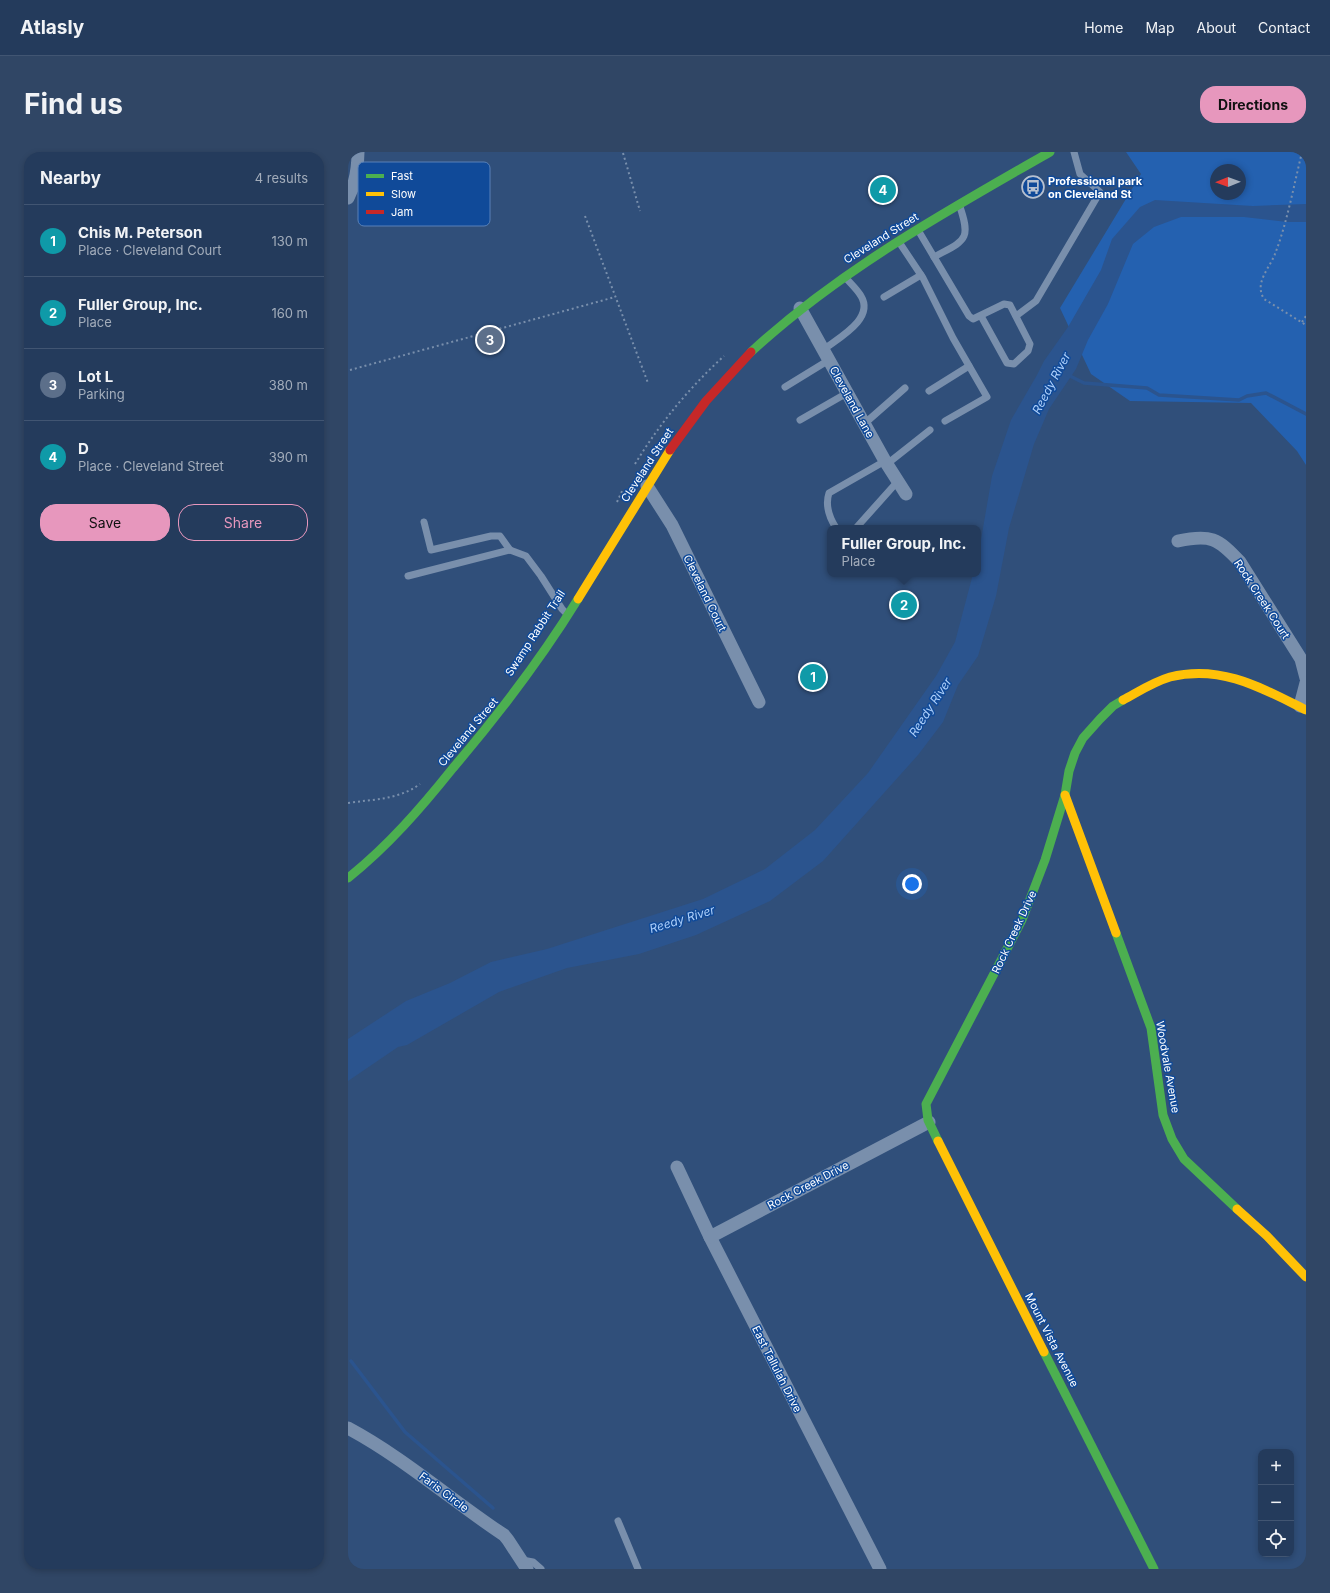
<!DOCTYPE html>
<html lang="en">
<head>
<meta charset="utf-8">
<style>
  :root { --surface:#243b5c; --page:#304665; --text:#f1f3f6; --muted:#a3adbb; --line:#415572; --accent:#e797bd }
  body { margin:0; font-family:Inter,sans-serif; background:var(--page); color:var(--text) }
  .controls { position:absolute; right:12px; bottom:12px; display:grid; overflow:hidden; border-radius:8px; box-shadow:0 2px 6px #0003 }
  .controls button { width:36px; height:36px; display:grid; place-items:center; padding:0; border:0; border-bottom:1px solid var(--line); background:var(--surface); color:var(--text); font:20px sans-serif }
  .compass { position:absolute; left:862px; top:12px; width:36px; height:36px; border-radius:50%; background:var(--surface); box-shadow:0 2px 6px #0003; rotate:269deg }
  .you { position:absolute; left:564px; top:732px; width:14px; height:14px; margin:-10px; border:3px solid #fff; border-radius:50%; background:#1a73e8; box-shadow:0 0 0 6px #1a73e833 }
  .badge { display:grid; place-items:center; width:26px; height:26px; border-radius:50%; background:var(--accent); color:#fff; font-size:13px; font-weight:700 }
  .pin { position:absolute; translate:-50% -50%; border:2px solid #fff; box-shadow:0 1px 4px #0006 }
  .popup { position:absolute; left:479px; top:373px; width:154px; height:52px; box-sizing:border-box; display:grid; place-content:center; border-radius:8px; background:var(--surface); filter:drop-shadow(0 1px 3px #0005); font-size:13px; white-space:nowrap; color:var(--muted) }
  .popup b { font-size:15px; color:var(--text) }
  .popup::after { content:''; position:absolute; left:50%; top:100%; margin-left:-8px; border:8px solid transparent; border-top-color:var(--surface) }
  .list { margin:0; padding:0; list-style:none }
  h2 { display:flex; justify-content:space-between; align-items:center; height:52px; margin:0; padding:0 16px; font-size:17px }
  h2 small { font-size:13px; font-weight:400; color:var(--muted) }
  .list li { display:grid; grid-template-columns:26px 1fr auto; gap:12px; align-items:center; box-sizing:border-box; height:72px; padding:0 16px; border-top:1px solid var(--line) }
  .list b { display:block; font-size:15px; white-space:nowrap }
  .list p { margin:0; font-size:13px; white-space:nowrap; color:var(--muted) }
  .list em { font-size:13px; font-style:normal; color:var(--muted) }
  .actions { display:flex; gap:8px; padding:12px 16px }
  .actions a { flex:1; padding:9px 0; border:1px solid var(--accent); border-radius:16px; text-align:center; font-size:14px; color:var(--accent) }
  .actions .main { background:var(--accent); color:#111 }
  .icon { flex:none; width:22px; height:22px; fill:none; stroke:currentColor; stroke-width:2; stroke-linecap:round; stroke-linejoin:round }
  .map { position:relative; flex:none; width:958px; height:1417px; overflow:hidden; border-radius:16px }
  header { display:flex; align-items:center; gap:24px; box-sizing:border-box; height:56px; padding:0 20px; background:var(--surface); border-bottom:1px solid var(--line) }
  header strong { font-size:19px }
  nav { display:flex; gap:22px; margin-inline-start:auto; font-size:14px }
  .intro { display:flex; align-items:center; justify-content:space-between; box-sizing:border-box; height:96px; padding:0 24px }
  h1 { margin:0; font-size:28px }
  .button { padding:10px 18px; border-radius:16px; background:var(--accent); color:#111; font-size:14px; font-weight:700 }
  main { display:flex; gap:24px; padding:0 24px }
  aside { flex:1; background:var(--surface); border-radius:16px; box-shadow:0 2px 6px #0003 }
  .map>svg:first-child { display:block }
  .green { fill:#2461b0; fill-rule:evenodd }
  .water { fill:#2b548e }
  .lines { fill:none; stroke-linecap:round; stroke-linejoin:round }
  .stream { stroke:#2b548e; stroke-width:3.5 }
  .path { stroke:#798fac; stroke-width:2; stroke-dasharray:2 3; stroke-linecap:butt }
  .lane { stroke:#798fac; stroke-width:7 }
  .street { stroke:#798fac; stroke-width:13 }
  .fast { stroke:#4caf50; stroke-width:9 }
  .slow { stroke:#ffc107; stroke-width:9 }
  .jam { stroke:#c62828; stroke-width:9 }
  .labels { text-anchor:middle; dominant-baseline:central; stroke-width:3; stroke-linejoin:round; paint-order:stroke }
  .poi-label { font-size:11px; font-weight:bold; fill:#fff; stroke:#104a99; text-anchor:start }
  .street-label { font-size:11px; fill:#fff; stroke:#104a99 }
  .water-label { font-size:12px; font-style:italic; fill:#aed0fb; stroke:#104a99 }
  .key { fill:#104a99; stroke:#5880b8; stroke-width:1 }
  .key-label { font-size:11px; fill:#fff }
</style>
</head>
<body>
<header>
<strong>Atlasly</strong>
<nav><a>Home</a><a>Map</a><a>About</a><a>Contact</a></nav>
</header>
<div class="intro"><h1>Find us</h1><a class="button">Directions</a></div>
<main>
<aside>
<h2>Nearby<small>4 results</small></h2>
<ul class="list">
<li><span class="badge" style="background:#0f9aa8">1</span><div><b>Chis M. Peterson</b><p>Place · Cleveland Court</p></div><em>130 m</em></li>
<li><span class="badge" style="background:#0f9aa8">2</span><div><b>Fuller Group, Inc.</b><p>Place</p></div><em>160 m</em></li>
<li><span class="badge" style="background:#5c6f8a">3</span><div><b>Lot L</b><p>Parking</p></div><em>380 m</em></li>
<li><span class="badge" style="background:#0f9aa8">4</span><div><b>D</b><p>Place · Cleveland Street</p></div><em>390 m</em></li>
</ul>
<div class="actions"><a class="main">Save</a><a>Share</a></div>
</aside>
<div class="map">
<svg width="958" height="1417" viewBox="0 0 958 1417">
  <rect width="100%" height="100%" fill="#304f7a"/>
  <!-- green -->
  <path class="green" d="M 778,0 L 958,0 L 958,313 L 949,299 L 903,251 L 782,249 L 743,222 L 712,156 L 793,22 ZM 868,18 L 892,18 L 892,42 L 868,42 Z"/>
  <!-- water -->
  <path class="water" d="M 807,48 L 905,54 L 958,52 L 958,70 L 939,70 L 896,65 L 833,65 L 806,75 L 785,92 L 760,152 L 740,188 L 728,217 L 701,257 L 686,292 L 661,376 L 648,444 L 630,504 L 610,533 L 595,570 L 570,603 L 475,709 L 422,749 L 348,783 L 291,802 L 219,816 L 151,840 L 59,893 L 50,895 L 0,929 L 0,887 L 58,849 L 102,831 L 143,810 L 199,797 L 355,747 L 417,717 L 467,678 L 520,621 L 588,524 L 607,490 L 625,422 L 630,422 L 630,405 L 644,324 L 663,268 L 689,223 L 696,209 L 720,175 L 753,118 L 764,87 L 792,55 Z"/>
  <g class="lines">
    <!-- stream -->
    <g class="stream">
      <path d="M 720,223 L 736,231 L 799,236 L 811,243 L 891,248 L 899,244 L 918,241 L 958,262"/>
      <path d="M 3,1209 L 57,1280 L 145,1356"/>
    </g>
    <!-- path -->
    <g class="path">
      <path d="M 954,0 C 946,33 939,71 927,102 C 921,117 906,131 916,147 L 958,173"/>
      <path d="M 275,1 L 292,59"/>
      <path d="M 237,64 L 300,231"/>
      <path d="M 954,170 L 958,164"/>
      <path d="M 2,218 L 267,145"/>
      <path d="M 287,312 C 312,271 341,236 376,204"/>
      <path d="M 269,350 L 275,337"/>
      <path d="M 0,651 C 26,647 50,648 72,632"/>
    </g>
    <!-- lane -->
    <g class="lane">
      <path d="M 570,78 L 621,164 L 625,167 L 656,152 L 662,153 L 682,192 L 680,199 L 666,212 L 659,211 L 633,164"/>
      <path d="M 551,90 L 575,126 L 605,186 L 639,245 L 597,269"/>
      <path d="M 586,105 C 617,88 624,89 611,52"/>
      <path d="M 536,145 L 573,123"/>
      <path d="M 668,164 L 688,149 L 752,40 L 732,22 L 726,0"/>
      <path d="M 475,198 C 490,186 527,167 513,144 C 509,137 502,131 497,125"/>
      <path d="M 437,235 L 481,208"/>
      <path d="M 581,239 L 621,214"/>
      <path d="M 452,268 L 499,241"/>
      <path d="M 516,272 L 557,236"/>
      <path d="M 539,312 L 582,278"/>
      <path d="M 76,370 L 83,398 L 143,384 L 152,384 L 162,398"/>
      <path d="M 488,376 C 481,365 477,353 481,341 L 537,309"/>
      <path d="M 508,376 L 550,329"/>
      <path d="M 60,424 L 162,398 L 178,404 L 193,424 L 214,457 L 220,463"/>
      <path d="M 270,1369 L 290,1417"/>
      <path d="M 174,1408 L 185,1410 L 193,1417"/>
    </g>
    <!-- street -->
    <g class="street">
      <path d="M 0,46 C 8,31 10,17 10,0"/>
      <path d="M 452,156 L 537,309 L 558,342"/>
      <path d="M 299,334 L 324,373 L 411,550"/>
      <path d="M 830,389 C 862,382 870,386 892,410 L 953,507 L 958,526"/>
      <path d="M 952,554 L 958,531"/>
      <path d="M 329,1015 L 362,1085 L 532,1417"/>
      <path d="M 362,1085 L 581,970"/>
      <path d="M 0,1276 C 56,1306 103,1348 156,1383 L 160,1388 L 179,1417"/>
    </g>
    <!-- fast -->
    <g class="fast">
      <path d="M 403,200 C 492,118 597,60 702,0"/>
      <path d="M 0,726 C 40,694 73,656 105,616 C 151,562 193,507 230,447"/>
      <path d="M 768,781 L 803,876 L 815,963 L 824,987 L 836,1007 L 889,1057"/>
      <path d="M 590,989 L 580,968 L 578,952 L 674,768 L 697,708 L 717,643 L 721,619 L 727,601 L 735,586 L 752,567 L 765,554 L 775,548"/>
      <path d="M 696,1200 L 806,1417"/>
    </g>
    <!-- slow -->
    <g class="slow">
      <path d="M 230,447 L 322,298"/>
      <path d="M 775,548 C 790,540 805,530 822,525 C 873,512 914,536 958,558"/>
      <path d="M 717,643 L 768,781"/>
      <path d="M 590,989 L 696,1200"/>
      <path d="M 889,1057 L 919,1084 L 958,1125"/>
    </g>
    <!-- jam -->
    <path class="jam" d="M 322,298 L 358,249 L 403,200"/>
  </g>
  <!-- icons -->
  <defs>
    <g id="bus-ring" transform="scale(1.15)"><circle r="9.5" fill="#104a99" stroke="#b7c1d0" stroke-width="1.5"/><path d="M-5-6H5V4H4V6H2V4H-2V6H-4V4H-5ZM-3.5-4V0h7V-4ZM-3.5 1.2v1.5H-2V1.2ZM2 1.2v1.5H3.5V1.2Z" fill="#b7c1d0"/></g>
  </defs>
  <g fill-rule="evenodd">
    <use href="#bus-ring" x="685" y="35"/>
  </g>
  <g class="labels">
    <!-- poi labels -->
    <g class="poi-label">
      <text x="700" y="29">Professional park<tspan x="700" dy="13">on Cleveland St</tspan></text>
    </g>
    <!-- street labels -->
    <g class="street-label">
      <text transform="translate(533 86) rotate(-32)">Cleveland Street</text>
      <text transform="translate(504 250) rotate(61)">Cleveland Lane</text>
      <text transform="translate(299 313) rotate(-57)">Cleveland Street</text>
      <text transform="translate(357 441) rotate(64)">Cleveland Court</text>
      <text transform="translate(914 447) rotate(57)">Rock Creek Court</text>
      <text transform="translate(187 481) rotate(-57)">Swamp Rabbit Trail</text>
      <text transform="translate(120 580) rotate(-50)">Cleveland Street</text>
      <text transform="translate(666 780) rotate(-65)">Rock Creek Drive</text>
      <text transform="translate(820 915) rotate(80)">Woodvale Avenue</text>
      <text transform="translate(460 1033) rotate(-28)">Rock Creek Drive</text>
      <text transform="translate(704 1188) rotate(63)">Mount Vista Avenue</text>
      <text transform="translate(429 1217) rotate(63)">East Tallulah Drive</text>
      <text transform="translate(96 1340) rotate(37)">Faris Circle</text>
    </g>
    <!-- water labels -->
    <g class="water-label">
      <text transform="translate(703 231) rotate(-62)">Reedy River</text>
      <text transform="translate(582 555) rotate(-57)">Reedy River</text>
      <text transform="translate(334 767) rotate(-17)">Reedy River</text>
    </g>
  </g>
  <!-- legend -->
  <rect x="10" y="10" width="132" height="64" rx="6" class="key"/>
  <rect x="18" y="22" width="18" height="4" fill="#4caf50"/>
  <rect x="18" y="40" width="18" height="4" fill="#ffc107"/>
  <rect x="18" y="58" width="18" height="4" fill="#c62828"/>
  <g class="key-label">
    <text x="43" y="28">Fast</text>
    <text x="43" y="46">Slow</text>
    <text x="43" y="64">Jam</text>
  </g>
</svg>
<div class="controls">
<button>+</button>
<button>−</button>
<button><svg class="icon" aria-label="locate" viewBox="0 0 24 24"><circle cx="12" cy="12" r="6"/><path d="M12 2v4M12 18v4M2 12h4M18 12h4"/></svg></button>
</div>
<svg class="compass" viewBox="-18 -18 36 36"><path d="M0-13l5 13h-10z" fill="#e53935"/><path d="M0 13l5-13h-10z" fill="#a3adbb"/></svg>
<div class="you"></div>
<div class="pin badge" style="left:465px;top:525px;background:#0f9aa8">1</div>
<div class="pin badge" style="left:556px;top:453px;background:#0f9aa8">2</div>
<div class="popup"><b>Fuller Group, Inc.</b>Place</div>
<div class="pin badge" style="left:142px;top:188px;background:#5c6f8a">3</div>
<div class="pin badge" style="left:535px;top:38px;background:#0f9aa8">4</div>
</div>
</main>
</body>
</html>
